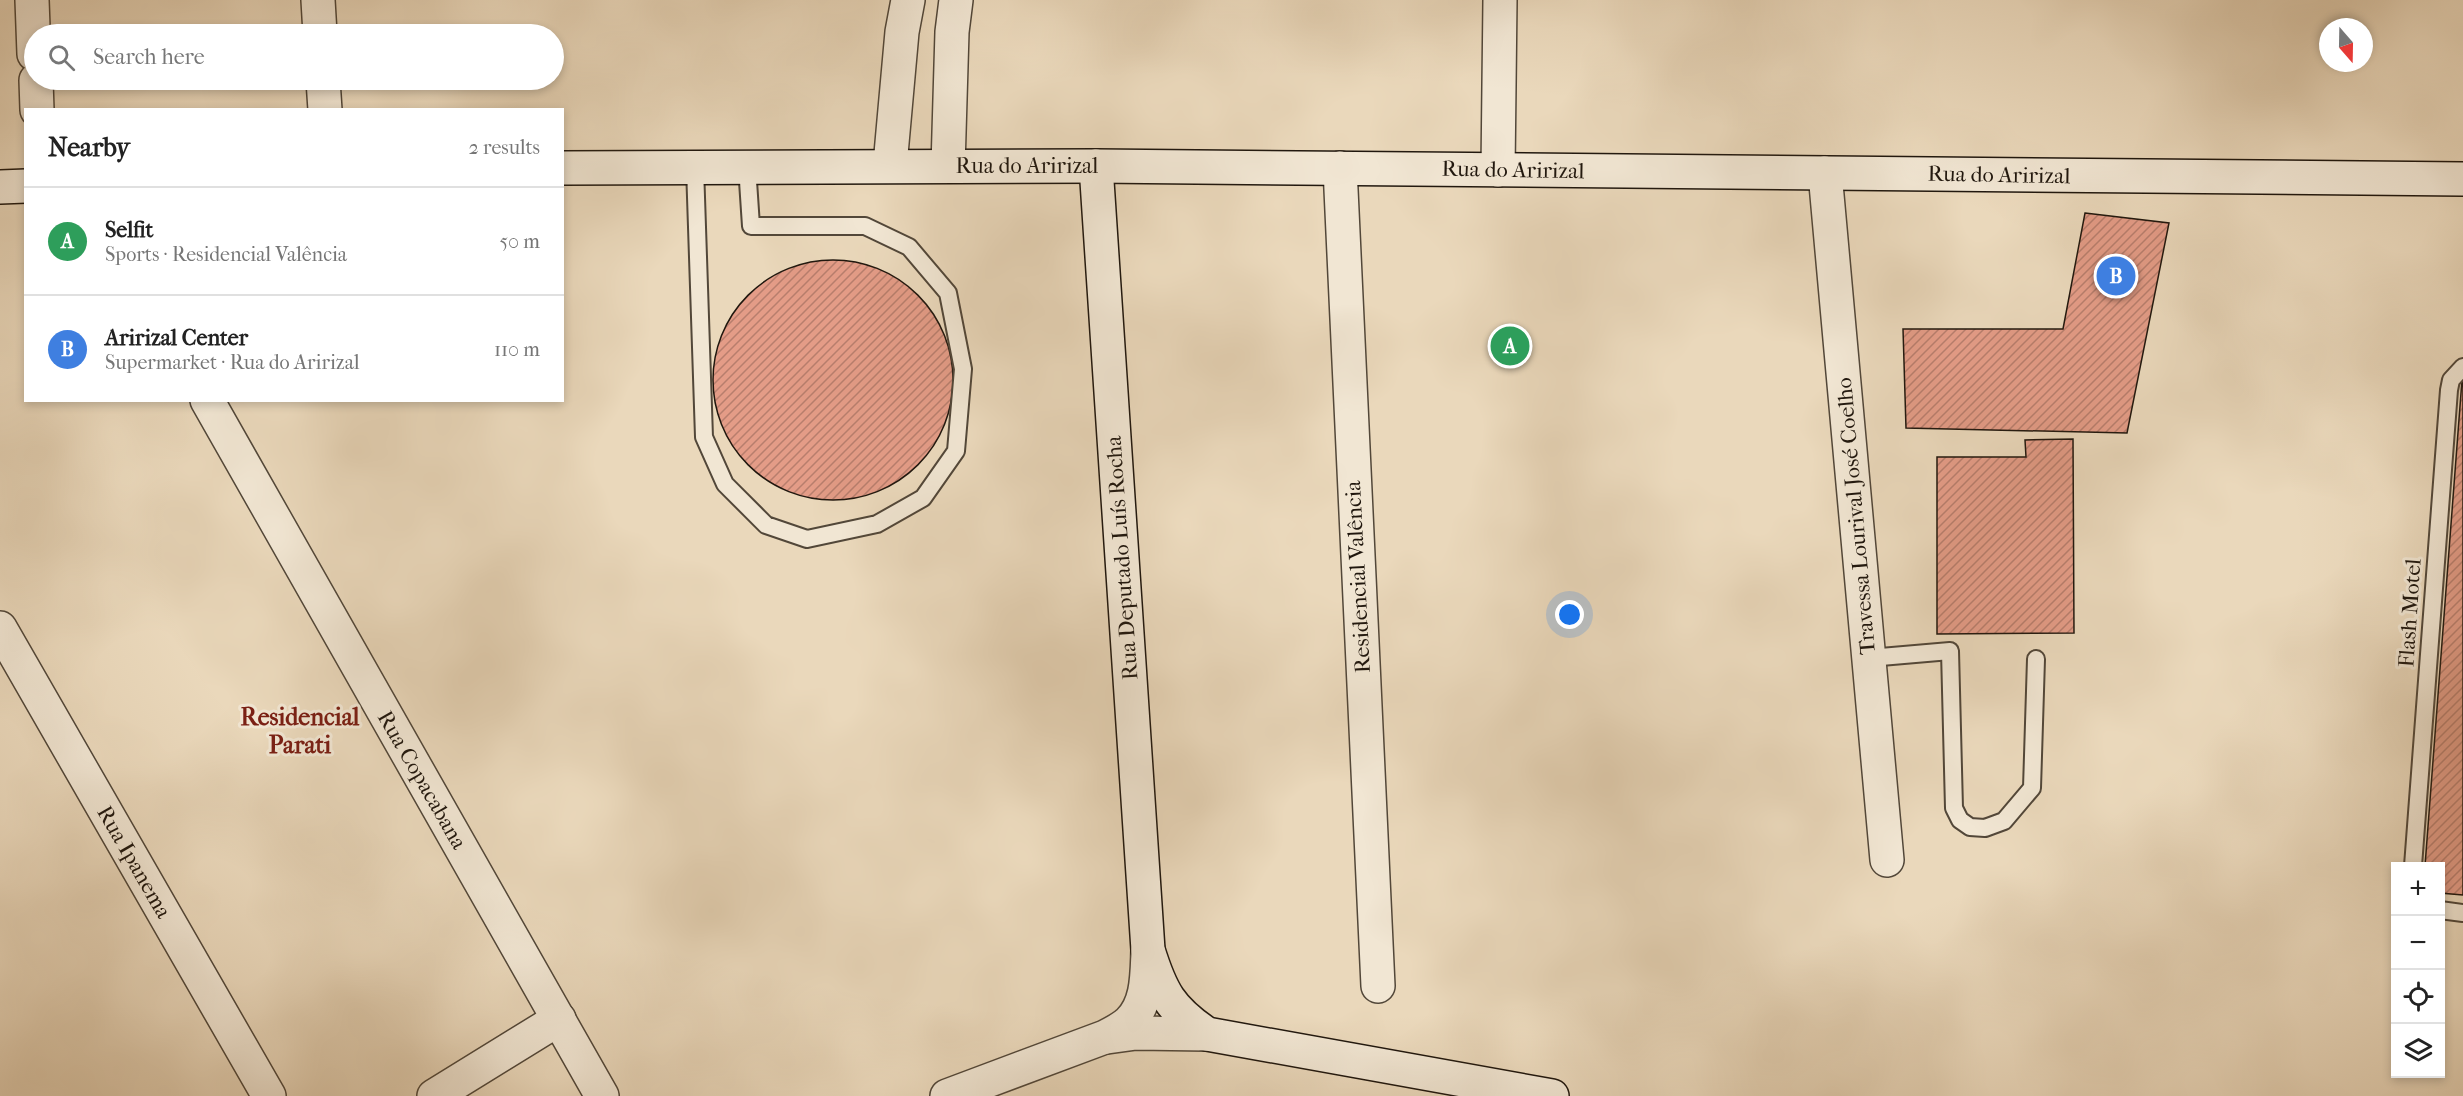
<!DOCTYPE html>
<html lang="en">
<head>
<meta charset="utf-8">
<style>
  :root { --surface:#fff; --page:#f2f2f2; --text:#222; --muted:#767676; --line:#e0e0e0; --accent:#db2777 }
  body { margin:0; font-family:"IM FELL French Canon",serif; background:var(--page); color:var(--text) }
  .controls { position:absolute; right:18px; bottom:18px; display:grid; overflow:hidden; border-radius:0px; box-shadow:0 3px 9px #0003 }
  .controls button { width:54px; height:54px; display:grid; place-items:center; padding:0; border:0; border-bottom:2px solid var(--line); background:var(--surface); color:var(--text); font:30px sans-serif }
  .compass { position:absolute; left:2319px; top:18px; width:54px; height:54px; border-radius:50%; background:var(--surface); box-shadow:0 3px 9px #0003; rotate:160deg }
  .you { position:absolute; left:1570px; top:615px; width:21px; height:21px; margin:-15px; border:4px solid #fff; border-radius:50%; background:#1a73e8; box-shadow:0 0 0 9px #1a73e833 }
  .badge { display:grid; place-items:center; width:39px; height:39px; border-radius:50%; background:var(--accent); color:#fff; font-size:20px; font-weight:700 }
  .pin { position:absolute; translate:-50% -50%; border:3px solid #fff; box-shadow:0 2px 6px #0006 }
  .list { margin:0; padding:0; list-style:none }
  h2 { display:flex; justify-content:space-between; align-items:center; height:78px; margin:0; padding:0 24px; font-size:26px }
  h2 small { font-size:20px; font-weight:400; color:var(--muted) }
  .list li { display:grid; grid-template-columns:39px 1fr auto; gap:18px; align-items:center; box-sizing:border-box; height:108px; padding:0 24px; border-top:2px solid var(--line) }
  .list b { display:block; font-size:22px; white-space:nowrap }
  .list p { margin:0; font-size:20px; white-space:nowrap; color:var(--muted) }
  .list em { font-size:20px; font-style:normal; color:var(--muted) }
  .icon { flex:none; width:33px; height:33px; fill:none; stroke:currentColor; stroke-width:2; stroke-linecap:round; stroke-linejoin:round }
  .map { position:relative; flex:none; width:2463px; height:1096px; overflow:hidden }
  .search { position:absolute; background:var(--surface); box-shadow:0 3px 9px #0003; left:24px; top:24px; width:540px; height:66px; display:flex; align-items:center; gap:15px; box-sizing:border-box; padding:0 21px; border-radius:33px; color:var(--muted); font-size:22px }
  .panel { position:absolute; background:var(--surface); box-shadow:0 3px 9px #0003; left:24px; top:108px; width:540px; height:294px; border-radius:0px }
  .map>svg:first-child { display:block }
  .building { fill:url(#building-hatch); stroke:#20170e; stroke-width:1.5 }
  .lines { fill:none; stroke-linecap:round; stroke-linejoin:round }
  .lane-casing { stroke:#524739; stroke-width:20 }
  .street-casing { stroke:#524739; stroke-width:36 }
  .secondary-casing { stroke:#20170e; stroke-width:36 }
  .lane { stroke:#f1e6d3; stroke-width:16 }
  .street { stroke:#f1e6d3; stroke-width:33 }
  .secondary { stroke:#f1e6d3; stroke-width:33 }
  .labels { text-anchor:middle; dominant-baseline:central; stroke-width:6; stroke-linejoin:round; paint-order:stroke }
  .street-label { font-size:22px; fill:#20170e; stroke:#f1e6d3 }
  .neighbourhood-label { font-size:24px; font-weight:bold; fill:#7a1f14; stroke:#f1e6d3 }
</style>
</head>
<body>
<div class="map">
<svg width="2463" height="1096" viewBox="0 0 2463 1096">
  <defs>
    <pattern id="building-hatch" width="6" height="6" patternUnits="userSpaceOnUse" patternTransform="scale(1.5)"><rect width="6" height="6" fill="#e49c87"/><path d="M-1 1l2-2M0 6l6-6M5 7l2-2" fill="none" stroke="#b87e6d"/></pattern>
  </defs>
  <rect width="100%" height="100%" fill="#ead8bb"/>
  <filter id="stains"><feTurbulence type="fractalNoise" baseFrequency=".00333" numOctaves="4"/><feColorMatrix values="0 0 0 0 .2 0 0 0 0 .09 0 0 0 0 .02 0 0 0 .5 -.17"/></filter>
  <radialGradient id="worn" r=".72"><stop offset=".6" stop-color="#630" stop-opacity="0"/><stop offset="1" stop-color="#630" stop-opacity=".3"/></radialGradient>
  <!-- building -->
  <g class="building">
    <path d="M 2085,213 L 2169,223 L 2127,433 L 1906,428 L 1903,329 L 2063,329 Z"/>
    <circle cx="833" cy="380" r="120"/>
    <path d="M 2462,380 L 2463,380 L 2463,895 L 2440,893 L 2440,866 L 2425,866 Z"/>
    <path d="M 2073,439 L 2074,633 L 1937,634 L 1937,457 L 2026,457 L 2025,440 Z"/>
  </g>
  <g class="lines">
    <!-- lane casing -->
    <g class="lane-casing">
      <g id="lane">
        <path d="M 695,167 L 704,437 L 725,484 L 766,525 L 807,539 L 877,524 L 923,498 L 956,451 L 963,369 L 948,293 L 909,247 L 865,226 L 751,226 L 747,166"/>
        <path d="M 1869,658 L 1950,651 L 1954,808 L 1960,820 L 1970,827 L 1985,828 L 2004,821 L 2032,788 L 2036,659"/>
        <path d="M 2413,866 L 2449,390 L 2451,380 L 2463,367"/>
        <path d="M 2440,910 L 2463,913"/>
      </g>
    </g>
    <!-- street casing -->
    <g class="street-casing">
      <g id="street">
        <path d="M 32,0 L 34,54"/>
        <path d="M 318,0 L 320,34"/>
        <path d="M 36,80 L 37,110"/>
        <path d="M 323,80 L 325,110"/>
        <path d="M 890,165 L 902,32 L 908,0"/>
        <path d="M 948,166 L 952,32 L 956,0"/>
        <path d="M 1340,168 L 1378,986"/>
        <path d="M 1498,170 L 1500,0"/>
        <path d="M 1825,173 L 1887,860"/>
        <path d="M 207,400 L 602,1096"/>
        <path d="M 0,628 L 269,1096"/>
        <path d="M 1107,1037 L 1136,1033 L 1207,1034"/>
        <path d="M 434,1096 L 559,1019"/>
        <path d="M 947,1096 L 1105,1037 C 1113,1033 1123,1028 1129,1022 C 1148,1004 1147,975 1148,950"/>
      </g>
    </g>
    <!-- secondary casing -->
    <g class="secondary-casing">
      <g id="secondary">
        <path d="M 1096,166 L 1148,950 C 1161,992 1170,1009 1207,1034 L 1552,1096"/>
        <path d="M 562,168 L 1096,166 L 2463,179"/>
        <path d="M 0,187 L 26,186"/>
      </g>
    </g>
    <!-- lane -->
    <use href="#lane" class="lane"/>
    <!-- street -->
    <use href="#street" class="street"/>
    <!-- secondary -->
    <use href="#secondary" class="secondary"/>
  </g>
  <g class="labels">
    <!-- street labels -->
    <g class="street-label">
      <text x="1027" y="166">Rua do Aririzal</text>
      <text transform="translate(1513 170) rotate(1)">Rua do Aririzal</text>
      <text transform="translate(1999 175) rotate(1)">Rua do Aririzal</text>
      <text transform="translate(1856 516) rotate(-95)">Travessa Lourival José Coelho</text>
      <text transform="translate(1122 558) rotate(-94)">Rua Deputado Luís Rocha</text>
      <text transform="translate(1358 577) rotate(-93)">Residencial Valência</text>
      <text transform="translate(2410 613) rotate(-86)">Flash Motel</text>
      <text transform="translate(422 780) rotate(60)">Rua Copacabana</text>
      <text transform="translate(134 862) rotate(60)">Rua Ipanema</text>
    </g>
    <!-- neighbourhood labels -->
    <g class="neighbourhood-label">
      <text x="300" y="717">Residencial<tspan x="300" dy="28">Parati</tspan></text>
    </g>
  </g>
  <rect width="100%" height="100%" filter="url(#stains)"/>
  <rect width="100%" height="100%" fill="url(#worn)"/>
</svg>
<div class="controls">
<button>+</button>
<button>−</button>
<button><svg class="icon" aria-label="locate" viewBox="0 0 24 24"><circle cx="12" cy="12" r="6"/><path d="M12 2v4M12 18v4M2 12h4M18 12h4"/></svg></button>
<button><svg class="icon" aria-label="layers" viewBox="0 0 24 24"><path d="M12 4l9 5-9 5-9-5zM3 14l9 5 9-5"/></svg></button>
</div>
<svg class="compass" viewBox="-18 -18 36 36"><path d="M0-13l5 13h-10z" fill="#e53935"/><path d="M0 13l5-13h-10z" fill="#767676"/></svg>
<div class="you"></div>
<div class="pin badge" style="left:1510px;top:346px;background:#2e9e5b">A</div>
<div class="pin badge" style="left:2116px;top:276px;background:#3f7fe0">B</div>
<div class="search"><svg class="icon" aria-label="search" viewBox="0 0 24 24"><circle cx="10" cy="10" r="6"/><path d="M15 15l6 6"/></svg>Search here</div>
<section class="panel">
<h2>Nearby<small>2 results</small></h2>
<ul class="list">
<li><span class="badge" style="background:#2e9e5b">A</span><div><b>Selfit</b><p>Sports · Residencial Valência</p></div><em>50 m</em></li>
<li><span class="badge" style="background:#3f7fe0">B</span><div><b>Aririzal Center</b><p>Supermarket · Rua do Aririzal</p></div><em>110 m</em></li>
</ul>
</section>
</div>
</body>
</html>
